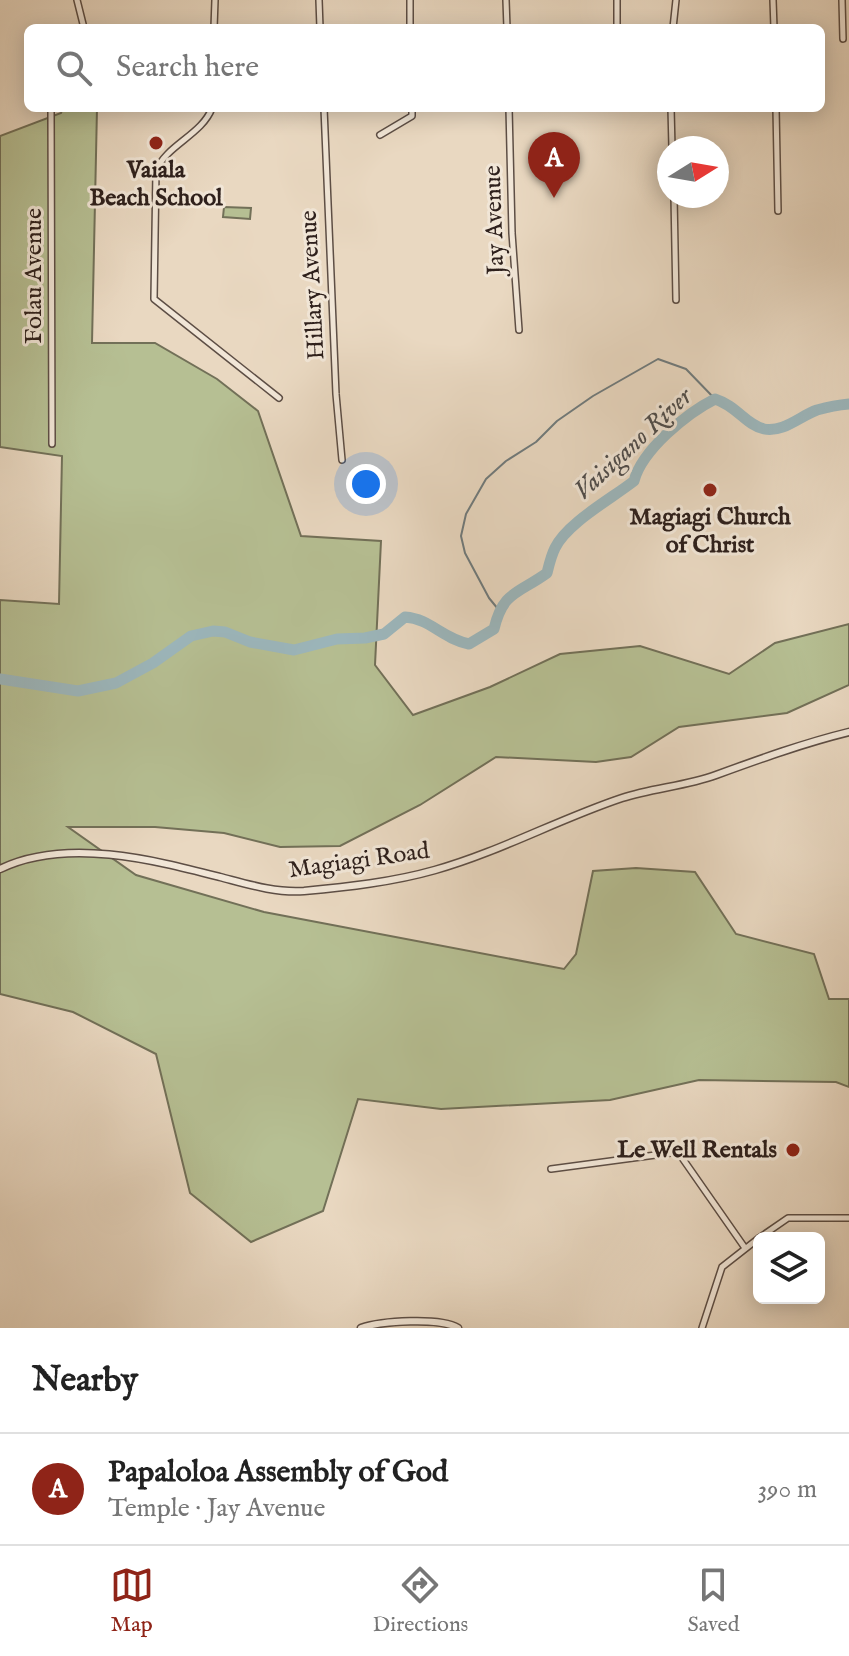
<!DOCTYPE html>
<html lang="en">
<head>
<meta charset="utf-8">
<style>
  :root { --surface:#fff; --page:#f6f6f6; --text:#222; --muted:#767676; --line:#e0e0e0; --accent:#8f2418 }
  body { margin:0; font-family:"IM FELL English",serif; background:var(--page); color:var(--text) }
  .controls { position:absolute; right:24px; bottom:24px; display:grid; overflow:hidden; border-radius:12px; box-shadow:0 4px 20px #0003 }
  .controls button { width:72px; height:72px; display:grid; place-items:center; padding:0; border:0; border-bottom:2px solid var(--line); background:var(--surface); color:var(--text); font:40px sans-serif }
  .compass { position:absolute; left:657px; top:136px; width:72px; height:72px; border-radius:50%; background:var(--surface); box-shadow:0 4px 20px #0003; rotate:79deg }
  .you { position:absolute; left:366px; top:484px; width:28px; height:28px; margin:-20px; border:6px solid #fff; border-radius:50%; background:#1a73e8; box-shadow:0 0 0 12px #1a73e833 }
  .badge { display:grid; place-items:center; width:52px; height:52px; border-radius:50%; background:var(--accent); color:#fff; font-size:26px; font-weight:700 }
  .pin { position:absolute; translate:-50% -66px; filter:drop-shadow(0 2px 4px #0008) }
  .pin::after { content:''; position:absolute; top:42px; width:28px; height:24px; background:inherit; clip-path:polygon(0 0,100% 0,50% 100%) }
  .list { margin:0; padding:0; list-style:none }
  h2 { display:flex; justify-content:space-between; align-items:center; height:104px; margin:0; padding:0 32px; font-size:34px }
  h2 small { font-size:26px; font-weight:400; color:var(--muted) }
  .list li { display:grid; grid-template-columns:52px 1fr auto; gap:24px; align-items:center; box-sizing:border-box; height:112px; padding:0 32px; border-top:2px solid var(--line) }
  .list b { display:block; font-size:30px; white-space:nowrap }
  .list p { margin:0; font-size:26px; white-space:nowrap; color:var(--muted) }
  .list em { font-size:26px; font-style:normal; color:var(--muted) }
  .icon { flex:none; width:44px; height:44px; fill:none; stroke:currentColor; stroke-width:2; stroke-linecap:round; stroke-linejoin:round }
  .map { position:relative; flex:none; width:849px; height:1328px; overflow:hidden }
  .search { position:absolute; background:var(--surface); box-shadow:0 4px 20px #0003; left:24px; right:24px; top:24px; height:88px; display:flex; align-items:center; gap:20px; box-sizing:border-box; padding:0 28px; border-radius:12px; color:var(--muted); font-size:30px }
  .sheet { height:216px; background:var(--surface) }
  nav { display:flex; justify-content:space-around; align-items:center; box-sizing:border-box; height:112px; border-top:2px solid var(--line); background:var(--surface); font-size:22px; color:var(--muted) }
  nav a { display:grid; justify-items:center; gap:4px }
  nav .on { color:var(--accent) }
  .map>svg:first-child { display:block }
  .green { fill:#b6bf93; stroke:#727058; stroke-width:2 }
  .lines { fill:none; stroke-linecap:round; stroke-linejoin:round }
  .stream { stroke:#707b7d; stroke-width:2 }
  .river { stroke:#9cb7bd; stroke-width:11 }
  .minor-casing { stroke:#5d4e45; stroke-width:8 }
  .tertiary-casing { stroke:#5d4e45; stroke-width:9 }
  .minor { stroke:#f1e6d7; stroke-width:5 }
  .tertiary { stroke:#f1e6d7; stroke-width:6 }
  .poi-dot { fill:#8f2418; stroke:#f1e6d7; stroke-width:3 }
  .labels { text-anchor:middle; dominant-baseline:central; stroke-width:6; stroke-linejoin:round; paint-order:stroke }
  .poi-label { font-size:24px; font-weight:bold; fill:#2e201c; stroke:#f1e6d7 }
  .street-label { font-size:24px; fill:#2e201c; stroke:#f1e6d7 }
  .water-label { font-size:26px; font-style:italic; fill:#4f4d4c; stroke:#f1e6d7 }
</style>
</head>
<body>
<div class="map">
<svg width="849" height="1328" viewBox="0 0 849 1328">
  <rect width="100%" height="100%" fill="#e9d8c1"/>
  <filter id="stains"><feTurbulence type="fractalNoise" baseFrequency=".0025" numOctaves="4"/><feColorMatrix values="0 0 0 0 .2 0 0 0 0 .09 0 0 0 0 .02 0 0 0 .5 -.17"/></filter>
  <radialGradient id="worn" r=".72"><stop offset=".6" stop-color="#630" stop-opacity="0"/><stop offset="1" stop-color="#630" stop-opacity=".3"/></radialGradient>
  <!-- green -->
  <g class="green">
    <path d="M 63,108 L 97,108 L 92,343 L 155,343 L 217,379 L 258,411 L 301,536 L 381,541 L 375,665 L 413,715 L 490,687 L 560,654 L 640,646 L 729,674 L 775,643 L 849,624 L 849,685 L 787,713 L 679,727 L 631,757 L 596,762 L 496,757 L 420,805 L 340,846 L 280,847 L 224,833 L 155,827 L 68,827 L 136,875 L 264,912 L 564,969 L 576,954 L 593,871 L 636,868 L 695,872 L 736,934 L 814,954 L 829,999 L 849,999 L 849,1087 L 836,1082 L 699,1080 L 610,1100 L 441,1109 L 358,1099 L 323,1211 L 251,1242 L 190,1193 L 156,1054 L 73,1012 L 0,994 L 0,600 L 59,604 L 62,456 L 0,447 L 0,136 L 61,113 Z"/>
    <path d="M 224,207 L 251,208 L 250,219 L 223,217 Z"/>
  </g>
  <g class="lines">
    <!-- stream -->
    <path class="stream" d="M 498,609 L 489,598 L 465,553 L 461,536 L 466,514 L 486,479 L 506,461 L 536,442 L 557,421 L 593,396 L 658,359 L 686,369 L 715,399"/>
    <!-- river -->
    <path class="river" d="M 0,679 L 78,691 L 116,683 L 153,663 L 191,636 L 213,631 L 225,632 L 250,642 L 294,650 L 337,639 L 365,638 L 384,634 L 405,617 C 431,619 441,638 469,644 L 494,629 C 503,591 518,594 547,573 C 549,565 551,556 555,548 C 567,523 611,499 634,481 C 642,450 687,413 715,399 C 737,406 746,425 764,429 C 783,433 800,416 817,410 C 828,407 838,405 849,404"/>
    <!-- minor casing -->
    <g class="minor-casing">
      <g id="minor">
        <path d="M 77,0 L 84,28"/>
        <path d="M 319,0 L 320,28"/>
        <path d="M 410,0 L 410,28"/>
        <path d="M 506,0 L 507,28"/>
        <path d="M 773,0 L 774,28"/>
        <path d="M 842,0 L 843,39"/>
        <path d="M 214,28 L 215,0"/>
        <path d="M 617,28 L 617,0"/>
        <path d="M 673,28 L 676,0"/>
        <path d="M 51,108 L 52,444"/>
        <path d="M 212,108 C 202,135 166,145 156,171 L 154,299 L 279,398"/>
        <path d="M 324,108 L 336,394 L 342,460"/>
        <path d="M 509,108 L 512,233 L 519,330"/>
        <path d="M 671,108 L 672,148"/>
        <path d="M 776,108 L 778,211"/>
        <path d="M 380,135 L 412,116 L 412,108"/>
        <path d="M 674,196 L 676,300"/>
        <path d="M 551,1169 L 678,1152 L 745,1248"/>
        <path d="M 759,1238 L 788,1218 L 849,1218"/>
        <path d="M 702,1328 L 722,1267 L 759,1238"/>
      </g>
    </g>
    <!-- tertiary casing -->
    <g class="tertiary-casing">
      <g id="tertiary">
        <path d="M 0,869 C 66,837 154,860 220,877 C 247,884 275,893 304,891 C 347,887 393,882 435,870 C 499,852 559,819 622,798 C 653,788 686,786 716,775 C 760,759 804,743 849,732"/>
        <path d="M 361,1328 C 381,1321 440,1317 458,1328"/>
      </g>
    </g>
    <!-- minor -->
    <use href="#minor" class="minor"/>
    <!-- tertiary -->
    <use href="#tertiary" class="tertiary"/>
  </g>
  <!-- markers -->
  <g class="poi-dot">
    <circle cx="156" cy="143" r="8"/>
    <circle cx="710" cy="490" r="8"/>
    <circle cx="793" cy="1150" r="8"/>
  </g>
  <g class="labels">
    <!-- poi labels -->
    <g class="poi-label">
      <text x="156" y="170">Vaiala<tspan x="156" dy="28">Beach School</tspan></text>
      <text x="710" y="517">Magiagi Church<tspan x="710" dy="28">of Christ</tspan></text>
      <text x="777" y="1150" text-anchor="end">Le Well Rentals</text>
    </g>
    <!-- street labels -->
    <g class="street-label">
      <text transform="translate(495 220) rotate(-92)">Jay Avenue</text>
      <text transform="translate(34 276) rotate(-90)">Folau Avenue</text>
      <text transform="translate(313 285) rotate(-93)">Hillary Avenue</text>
      <text transform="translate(359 861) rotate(-8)">Magiagi Road</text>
    </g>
    <!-- water labels -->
    <g class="water-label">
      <text transform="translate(633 444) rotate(-43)">Vaisigano River</text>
    </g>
  </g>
  <rect width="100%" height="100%" filter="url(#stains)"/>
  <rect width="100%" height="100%" fill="url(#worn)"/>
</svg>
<div class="controls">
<button><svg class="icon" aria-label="layers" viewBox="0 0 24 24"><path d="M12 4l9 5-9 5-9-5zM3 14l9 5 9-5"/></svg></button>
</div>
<svg class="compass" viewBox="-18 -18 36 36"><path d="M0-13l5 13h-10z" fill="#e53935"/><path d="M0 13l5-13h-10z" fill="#767676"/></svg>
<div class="you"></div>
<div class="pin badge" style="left:554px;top:198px">A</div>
<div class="search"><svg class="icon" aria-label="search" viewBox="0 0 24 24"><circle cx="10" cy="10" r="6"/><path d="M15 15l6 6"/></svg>Search here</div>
</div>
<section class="sheet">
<h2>Nearby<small></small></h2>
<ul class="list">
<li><span class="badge">A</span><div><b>Papaloloa Assembly of God</b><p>Temple · Jay Avenue</p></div><em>390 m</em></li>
</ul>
</section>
<nav>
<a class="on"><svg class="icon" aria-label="map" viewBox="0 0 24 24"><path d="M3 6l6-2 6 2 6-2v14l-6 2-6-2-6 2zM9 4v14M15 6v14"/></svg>Map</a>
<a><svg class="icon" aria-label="directions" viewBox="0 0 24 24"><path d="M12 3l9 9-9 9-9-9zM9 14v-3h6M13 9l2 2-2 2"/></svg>Directions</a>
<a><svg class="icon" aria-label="saved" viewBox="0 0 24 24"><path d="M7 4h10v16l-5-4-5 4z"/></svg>Saved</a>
</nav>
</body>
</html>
